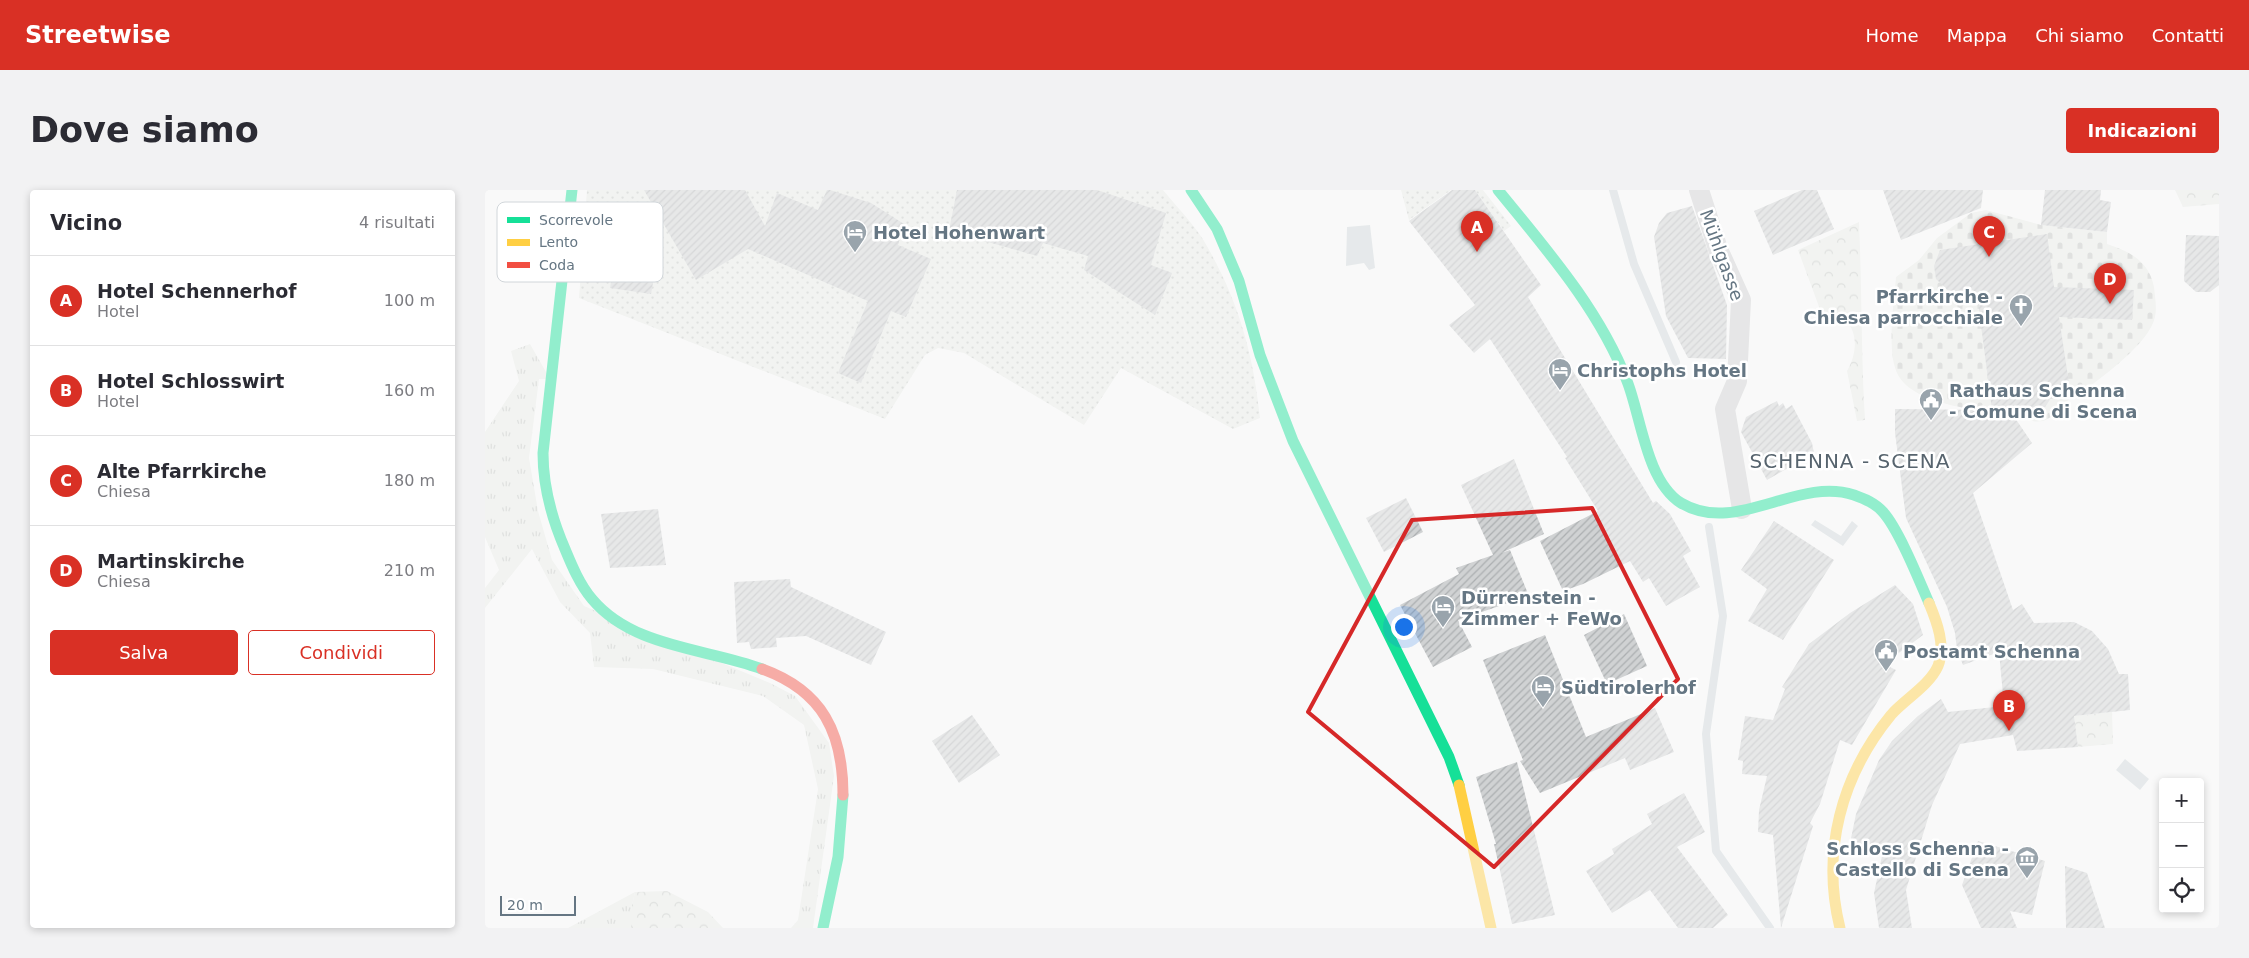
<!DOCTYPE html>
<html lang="it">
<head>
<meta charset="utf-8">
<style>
  :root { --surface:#fff; --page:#f2f2f3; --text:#2b2b33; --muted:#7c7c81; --line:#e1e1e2; --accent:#d93025 }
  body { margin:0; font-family:"DejaVu Sans",sans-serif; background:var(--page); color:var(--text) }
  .controls { position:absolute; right:15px; bottom:15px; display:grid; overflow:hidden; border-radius:5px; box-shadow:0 2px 8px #0003 }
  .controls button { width:45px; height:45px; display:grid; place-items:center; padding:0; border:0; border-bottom:1px solid var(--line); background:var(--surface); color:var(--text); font:25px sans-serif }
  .scale { position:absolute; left:15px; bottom:12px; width:76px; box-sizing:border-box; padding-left:5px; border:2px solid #657683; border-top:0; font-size:14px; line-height:18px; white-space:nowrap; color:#657683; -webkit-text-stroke:4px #fff; paint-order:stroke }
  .you { position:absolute; left:918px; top:436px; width:18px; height:18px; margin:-12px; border:4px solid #fff; border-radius:50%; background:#1a73e8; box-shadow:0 0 0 8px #1a73e833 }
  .badge { display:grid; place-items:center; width:32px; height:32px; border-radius:50%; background:var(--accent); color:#fff; font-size:16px; font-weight:700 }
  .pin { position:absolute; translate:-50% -41px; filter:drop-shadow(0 1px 2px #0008) }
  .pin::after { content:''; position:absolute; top:26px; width:18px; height:15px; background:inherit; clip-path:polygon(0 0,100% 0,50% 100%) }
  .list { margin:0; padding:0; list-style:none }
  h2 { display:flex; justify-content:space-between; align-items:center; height:65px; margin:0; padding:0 20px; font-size:21px }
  h2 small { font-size:16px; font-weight:400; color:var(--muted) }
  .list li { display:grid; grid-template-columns:32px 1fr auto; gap:15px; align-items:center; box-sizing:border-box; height:90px; padding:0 20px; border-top:1px solid var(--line) }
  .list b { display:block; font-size:19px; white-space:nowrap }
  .list p { margin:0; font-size:16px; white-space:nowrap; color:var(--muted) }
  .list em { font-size:16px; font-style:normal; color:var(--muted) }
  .actions { display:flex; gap:10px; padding:15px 20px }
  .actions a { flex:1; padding:11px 0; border:1px solid var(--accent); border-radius:5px; text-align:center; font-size:18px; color:var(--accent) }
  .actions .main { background:var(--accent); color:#fff }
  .icon { flex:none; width:28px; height:28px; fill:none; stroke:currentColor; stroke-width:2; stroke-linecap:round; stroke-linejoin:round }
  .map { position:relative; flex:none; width:1734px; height:738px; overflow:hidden; border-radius:5px }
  header { display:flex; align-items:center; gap:30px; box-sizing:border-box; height:70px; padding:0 25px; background:var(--accent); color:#fff }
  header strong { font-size:24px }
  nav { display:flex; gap:28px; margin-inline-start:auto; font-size:18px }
  .intro { display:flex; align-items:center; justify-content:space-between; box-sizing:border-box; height:120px; padding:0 30px }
  h1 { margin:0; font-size:35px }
  .button { padding:12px 22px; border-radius:5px; background:var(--accent); color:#fff; font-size:18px; font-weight:700 }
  main { display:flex; gap:30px; padding:0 30px }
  aside { flex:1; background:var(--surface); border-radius:5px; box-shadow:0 2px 8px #0003 }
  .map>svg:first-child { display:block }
  .grass { fill:url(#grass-tufts) }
  .forest { fill:url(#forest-crowns) }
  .cemetery { fill:url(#cemetery-stones) }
  .garden { fill:url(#garden-dots) }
  .water { fill:#ced6d9 }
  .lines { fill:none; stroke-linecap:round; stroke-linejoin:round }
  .stream { stroke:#ced6d9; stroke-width:8 }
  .building { fill:url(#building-hatch) }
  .street { stroke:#cecfd0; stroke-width:20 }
  .fast { stroke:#16e098; stroke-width:11 }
  .slow { stroke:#ffcf43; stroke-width:11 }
  .jam { stroke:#f24e42; stroke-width:11 }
  .marked { fill:none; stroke:#d62828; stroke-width:4; stroke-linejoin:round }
  .labels { text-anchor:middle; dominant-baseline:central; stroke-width:5; stroke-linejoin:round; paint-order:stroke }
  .poi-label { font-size:18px; font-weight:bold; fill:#657683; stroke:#fff; text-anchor:start }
  .street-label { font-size:18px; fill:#657683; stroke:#fff }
  .quarter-label { font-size:20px; letter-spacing:1px; fill:#57646e; stroke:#fff }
  .key { fill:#fff; stroke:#d1d6da; stroke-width:1 }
  .key-label { font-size:14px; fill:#657683 }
</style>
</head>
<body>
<header>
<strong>Streetwise</strong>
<nav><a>Home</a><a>Mappa</a><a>Chi siamo</a><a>Contatti</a></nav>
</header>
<div class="intro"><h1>Dove siamo</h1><a class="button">Indicazioni</a></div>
<main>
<aside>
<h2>Vicino<small>4 risultati</small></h2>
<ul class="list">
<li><span class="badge">A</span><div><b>Hotel Schennerhof</b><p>Hotel</p></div><em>100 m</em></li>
<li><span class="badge">B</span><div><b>Hotel Schlosswirt</b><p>Hotel</p></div><em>160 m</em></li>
<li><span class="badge">C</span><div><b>Alte Pfarrkirche</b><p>Chiesa</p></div><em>180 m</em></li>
<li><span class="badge">D</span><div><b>Martinskirche</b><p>Chiesa</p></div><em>210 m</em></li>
</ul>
<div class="actions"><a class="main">Salva</a><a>Condividi</a></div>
</aside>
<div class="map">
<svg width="1734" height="738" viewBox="0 0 1734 738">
  <defs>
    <pattern id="grass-tufts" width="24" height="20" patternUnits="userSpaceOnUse" patternTransform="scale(1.25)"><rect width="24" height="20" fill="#e8ebe6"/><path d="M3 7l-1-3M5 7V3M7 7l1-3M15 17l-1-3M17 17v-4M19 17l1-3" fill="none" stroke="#c0c3c0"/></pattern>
    <pattern id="forest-crowns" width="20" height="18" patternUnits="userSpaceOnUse" patternTransform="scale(1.25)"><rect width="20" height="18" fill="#e8ebe6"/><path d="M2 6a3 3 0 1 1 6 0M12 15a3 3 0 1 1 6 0" fill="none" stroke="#c0c3c0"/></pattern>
    <pattern id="cemetery-stones" width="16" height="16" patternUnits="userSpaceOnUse" patternTransform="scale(1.25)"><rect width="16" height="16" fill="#e8ebe6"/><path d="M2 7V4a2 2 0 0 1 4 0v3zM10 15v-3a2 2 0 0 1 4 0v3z" fill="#c0c3c0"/></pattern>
    <pattern id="garden-dots" width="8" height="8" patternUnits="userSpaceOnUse" patternTransform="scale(1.25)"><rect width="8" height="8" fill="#e8ebe6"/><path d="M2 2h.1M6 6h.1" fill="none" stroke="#c0c3c0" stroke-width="1.8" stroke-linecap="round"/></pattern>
    <pattern id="building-hatch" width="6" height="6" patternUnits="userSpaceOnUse" patternTransform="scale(1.25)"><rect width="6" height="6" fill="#d0d2d3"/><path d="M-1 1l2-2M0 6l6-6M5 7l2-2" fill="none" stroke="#acafb1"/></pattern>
  </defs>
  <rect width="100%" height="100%" fill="#f9f9f9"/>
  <!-- grass -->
  <g class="grass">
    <path d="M 45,154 L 65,189 L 54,189 L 44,268 L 53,321 L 67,370 L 99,416 L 285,493 L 310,506 L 344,553 L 349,586 L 328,738 L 306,738 L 313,730 L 333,599 L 319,535 L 278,506 L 168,479 L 109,477 L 105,443 L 75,412 L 47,359 L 0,418 L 0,398 L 14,380 L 0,347 L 0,242 L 34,191 L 26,161 Z"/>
    <path d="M 150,702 L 146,720 L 146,738 L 83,738 Z"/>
  </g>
  <!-- forest -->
  <g class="forest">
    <path d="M 1690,0 L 1734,0 L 1734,14 L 1698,17 Z"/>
    <path d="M 1374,32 C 1377,98 1376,164 1380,230 L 1372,231 L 1362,181 C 1372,165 1375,137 1355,127 C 1350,124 1342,124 1336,122 L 1313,60 Z"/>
    <path d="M 1627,522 L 1628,554 L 1593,557 L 1589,526 Z"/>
    <path d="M 182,701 L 223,722 L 238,738 L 146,738 L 146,720 L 150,702 Z"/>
  </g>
  <!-- cemetery -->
  <path class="cemetery" d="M 1501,20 L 1556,35 L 1622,42 L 1622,54 C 1644,61 1664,71 1669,97 C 1670,107 1672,117 1670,127 C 1664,153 1621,184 1600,200 C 1594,204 1586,207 1581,212 C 1572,218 1569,228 1558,231 C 1547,233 1539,228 1528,226 C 1497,220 1430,216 1413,185 C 1401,163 1409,113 1411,87 L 1434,70 L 1452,48 L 1486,23 Z"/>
  <!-- garden -->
  <g class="garden">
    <path d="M 102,0 L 678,0 C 691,16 708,33 719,51 C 753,109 768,162 775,228 L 748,239 L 636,178 L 599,235 L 479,163 L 453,158 L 440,165 L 400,229 L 94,108 Z"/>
    <path d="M 916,0 L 966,0 L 924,30 Z"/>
    <path d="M 990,0 L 998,0 L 1026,36 L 1019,41 Z"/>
  </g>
  <!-- water -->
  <g class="water">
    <path d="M 885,35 L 890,78 L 884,80 L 879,73 L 861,76 L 862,37 Z"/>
    <path d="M 1330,330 L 1356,346 L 1367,331 L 1373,336 L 1358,356 L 1326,335 Z"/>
    <path d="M 1640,569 L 1664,589 L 1655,600 L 1631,580 Z"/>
  </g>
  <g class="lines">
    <!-- stream -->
    <g class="stream">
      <path d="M 1128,0 L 1149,74 L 1191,172"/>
      <path d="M 1224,337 L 1238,426 L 1221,544 L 1231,661 L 1285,738"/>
    </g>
  </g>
  <!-- building -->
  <g class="building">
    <path d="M 159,0 L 260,0 L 280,36 L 292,3 L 333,20 L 342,0 L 345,0 L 386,13 L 419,34 L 413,55 L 446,69 L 421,127 L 406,121 L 376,193 L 353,183 L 383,111 L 263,59 L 211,90 Z"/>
    <path d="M 472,0 L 612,0 L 681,23 L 666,75 L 687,83 L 670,125 L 599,80 L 603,66 L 558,53 L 552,66 L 464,41 Z"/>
    <path d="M 967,0 L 990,0 L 1056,95 L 1043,107 L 1168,313 L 1171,311 L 1185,324 L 1206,361 L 1198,366 L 1215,397 L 1181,416 L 1164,388 L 1158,392 L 1145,371 L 1098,394 L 1078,401 L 1055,351 L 1113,321 L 1080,268 L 1082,267 L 1005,149 L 989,163 L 964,135 L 990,115 L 924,31 Z"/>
    <path d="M 1317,0 L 1332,0 L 1349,39 L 1288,65 L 1269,21 Z"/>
    <path d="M 1398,0 L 1498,0 L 1496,18 L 1416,50 Z"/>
    <path d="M 1560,0 L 1616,0 L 1615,10 L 1626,12 L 1622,42 L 1556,35 Z"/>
    <path d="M 1207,16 L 1242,115 L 1241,169 L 1203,168 L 1181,126 L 1169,47 L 1174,33 L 1182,23 Z"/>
    <path d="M 1562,44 L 1569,97 L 1649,100 L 1647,130 L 1574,127 L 1585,200 L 1570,202 L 1560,217 L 1528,225 L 1547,253 L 1488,303 L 1528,420 L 1537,414 L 1549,433 L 1589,432 L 1607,441 L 1623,459 L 1634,484 L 1643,484 L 1645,520 L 1589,526 L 1593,557 L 1532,561 L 1528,545 L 1475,554 L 1447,615 L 1421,700 L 1427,738 L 1394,738 L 1389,703 L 1397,666 L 1364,658 L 1371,624 L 1394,570 L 1407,551 L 1433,526 L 1456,509 L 1463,522 L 1519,516 L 1514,462 L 1478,475 L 1472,460 L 1470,443 L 1462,417 L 1421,328 L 1410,243 L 1410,219 L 1507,220 L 1493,112 L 1472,115 L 1471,108 L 1451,89 L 1449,76 L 1455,60 Z"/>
    <path d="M 1701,45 L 1734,46 L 1734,95 L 1725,102 L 1711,102 L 1699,91 Z"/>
    <path d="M 132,58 L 173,64 L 166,104 L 125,98 Z"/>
    <path d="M 1292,211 L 1294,216 L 1298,213 L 1301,219 L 1307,215 L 1327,253 L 1329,263 L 1282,290 L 1256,242 L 1261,227 Z"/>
    <path d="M 1029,269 L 1059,344 L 1016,363 L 1025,360 L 1044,406 L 973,430 L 987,457 L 948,477 L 915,415 L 974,384 L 971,378 L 1008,365 L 976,295 Z"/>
    <path d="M 921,308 L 938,342 L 899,362 L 881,328 Z"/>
    <path d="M 173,319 L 181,375 L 125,378 L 116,324 Z"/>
    <path d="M 1289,331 L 1349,370 L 1298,450 L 1263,431 L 1282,399 L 1256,380 Z"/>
    <path d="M 305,389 L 306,397 L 401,442 L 386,475 L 321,446 L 291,448 L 292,457 L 266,459 L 264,452 L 252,453 L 249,392 Z"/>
    <path d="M 1410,395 L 1428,414 L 1438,445 L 1399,474 L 1411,480 L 1367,555 L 1355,550 L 1335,614 L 1325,633 L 1328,636 L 1296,738 L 1288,645 L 1273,642 L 1274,620 L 1282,586 L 1257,584 L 1258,571 L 1253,570 L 1260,526 L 1288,530 L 1300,499 L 1297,497 L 1324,454 L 1365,423 Z"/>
    <path d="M 1139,424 L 1162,476 L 1122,494 L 1099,445 Z"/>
    <path d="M 1060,445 L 1101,547 L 1170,518 L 1189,562 L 1145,580 L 1140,568 L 1055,603 L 1035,571 L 1038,570 L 998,470 Z"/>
    <path d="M 487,525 L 515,565 L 474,593 L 447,551 Z"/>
    <path d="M 1032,572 L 1070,725 L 1027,734 L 1009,654 L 1011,654 L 991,587 Z"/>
    <path d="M 1199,603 L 1220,642 L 1192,657 L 1243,725 L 1228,738 L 1193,738 L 1165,700 L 1127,723 L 1101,681 L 1129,664 L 1127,659 L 1167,634 L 1162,624 Z"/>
    <path d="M 1493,651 L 1560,671 L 1547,725 L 1525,721 L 1532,738 L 1496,738 L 1477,695 Z"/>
    <path d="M 1580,676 L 1602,683 L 1620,738 L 1581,738 Z"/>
  </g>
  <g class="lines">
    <!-- street -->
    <path class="street" d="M 1214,0 L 1233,59 L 1256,110 L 1252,191 L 1240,219 L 1257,319"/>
    <!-- fast -->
    <g class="fast">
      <path d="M 87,0 L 58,263 C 58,296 67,329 80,359 C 87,376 95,395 107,409 C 148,458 221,458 277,479"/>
      <path d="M 706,0 L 732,39 L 754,91 L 775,165 L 808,251 L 964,567 L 974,595"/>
      <path d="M 1013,0 C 1061,59 1114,119 1142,191 C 1156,226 1161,291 1196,313 C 1251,346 1312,286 1369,305 C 1380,309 1390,313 1398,322 C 1414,340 1434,390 1444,413"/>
      <path d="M 338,738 L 353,667 L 358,605"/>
    </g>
    <!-- slow -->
    <g class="slow">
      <path d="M 974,595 L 1006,738"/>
      <path d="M 1355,738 C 1336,662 1356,586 1406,525 C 1420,509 1444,496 1453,476 C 1461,456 1452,432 1444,413"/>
    </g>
    <!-- jam -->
    <path class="jam" d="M 277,479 C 338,501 358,543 358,605"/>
  </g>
  <!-- marked area -->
  <path d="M0 0H1734V738H0ZM 1107,318 L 1193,489 L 1009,677 L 823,522 L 927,330 Z" fill="#f9f9f9" fill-opacity=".55" fill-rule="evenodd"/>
  <path class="marked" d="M 1107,318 L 1193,489 L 1009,677 L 823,522 L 927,330 Z"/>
  <!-- icons -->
  <defs>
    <g id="hotel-pin" transform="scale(1.25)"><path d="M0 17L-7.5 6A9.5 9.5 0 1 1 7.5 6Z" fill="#99a4ac" stroke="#fff"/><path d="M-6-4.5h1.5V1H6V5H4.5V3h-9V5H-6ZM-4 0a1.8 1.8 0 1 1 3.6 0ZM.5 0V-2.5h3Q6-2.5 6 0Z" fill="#fff"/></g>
    <g id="church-pin" transform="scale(1.25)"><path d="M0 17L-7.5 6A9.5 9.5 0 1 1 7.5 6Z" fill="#99a4ac" stroke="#fff"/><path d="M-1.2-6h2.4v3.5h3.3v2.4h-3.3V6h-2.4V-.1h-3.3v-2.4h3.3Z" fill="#fff"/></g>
    <g id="civic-pin" transform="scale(1.25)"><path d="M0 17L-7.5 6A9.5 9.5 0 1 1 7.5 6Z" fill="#99a4ac" stroke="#fff"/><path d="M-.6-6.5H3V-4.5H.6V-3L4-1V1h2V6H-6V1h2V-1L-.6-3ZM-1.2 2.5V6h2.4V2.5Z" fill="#fff"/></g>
    <g id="museum-pin" transform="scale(1.25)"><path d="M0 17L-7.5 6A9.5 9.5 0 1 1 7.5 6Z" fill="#99a4ac" stroke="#fff"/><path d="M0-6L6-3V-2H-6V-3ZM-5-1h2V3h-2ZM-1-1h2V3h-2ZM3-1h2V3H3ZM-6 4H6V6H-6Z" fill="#fff"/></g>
  </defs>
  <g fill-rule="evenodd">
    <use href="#hotel-pin" x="370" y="42"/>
    <use href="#church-pin" x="1536" y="116"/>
    <use href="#hotel-pin" x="1075" y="180"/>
    <use href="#civic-pin" x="1446" y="210"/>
    <use href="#hotel-pin" x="958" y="417"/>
    <use href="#civic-pin" x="1401" y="461"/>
    <use href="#hotel-pin" x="1058" y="497"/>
    <use href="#museum-pin" x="1542" y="668"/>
  </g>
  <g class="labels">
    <!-- poi labels -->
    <g class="poi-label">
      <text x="388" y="42">Hotel Hohenwart</text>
      <text x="1518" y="106" text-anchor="end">Pfarrkirche -<tspan x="1518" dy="21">Chiesa parrocchiale</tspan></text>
      <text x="1092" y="180">Christophs Hotel</text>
      <text x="1464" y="200">Rathaus Schenna<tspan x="1464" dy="21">- Comune di Scena</tspan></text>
      <text x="976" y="407">Dürrenstein -<tspan x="976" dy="21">Zimmer + FeWo</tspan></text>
      <text x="1418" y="461">Postamt Schenna</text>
      <text x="1076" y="497">Südtirolerhof</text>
      <text x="1524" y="658" text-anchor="end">Schloss Schenna -<tspan x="1524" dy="21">Castello di Scena</tspan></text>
    </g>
    <!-- street labels -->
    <g class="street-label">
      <text transform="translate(1237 65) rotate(70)">Mühlgasse</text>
    </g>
    <!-- quarter labels -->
    <g class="quarter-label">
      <text x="1365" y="271">SCHENNA - SCENA</text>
    </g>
  </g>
  <!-- legend -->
  <rect x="12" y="12" width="166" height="80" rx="8" class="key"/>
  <rect x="22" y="27" width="23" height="6" fill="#16e098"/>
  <rect x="22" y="49" width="23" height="7" fill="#ffcf43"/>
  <rect x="22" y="72" width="23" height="6" fill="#f24e42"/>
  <g class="key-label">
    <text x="54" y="35">Scorrevole</text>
    <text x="54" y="57">Lento</text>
    <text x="54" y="80">Coda</text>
  </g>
</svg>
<div class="controls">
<button>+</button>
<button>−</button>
<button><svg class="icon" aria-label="locate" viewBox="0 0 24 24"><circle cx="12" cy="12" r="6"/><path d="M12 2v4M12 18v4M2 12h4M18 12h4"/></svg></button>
</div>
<div class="scale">20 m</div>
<div class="you"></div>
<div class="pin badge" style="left:992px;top:62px">A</div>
<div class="pin badge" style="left:1524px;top:541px">B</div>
<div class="pin badge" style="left:1504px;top:67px">C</div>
<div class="pin badge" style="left:1625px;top:114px">D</div>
</div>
</main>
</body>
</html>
